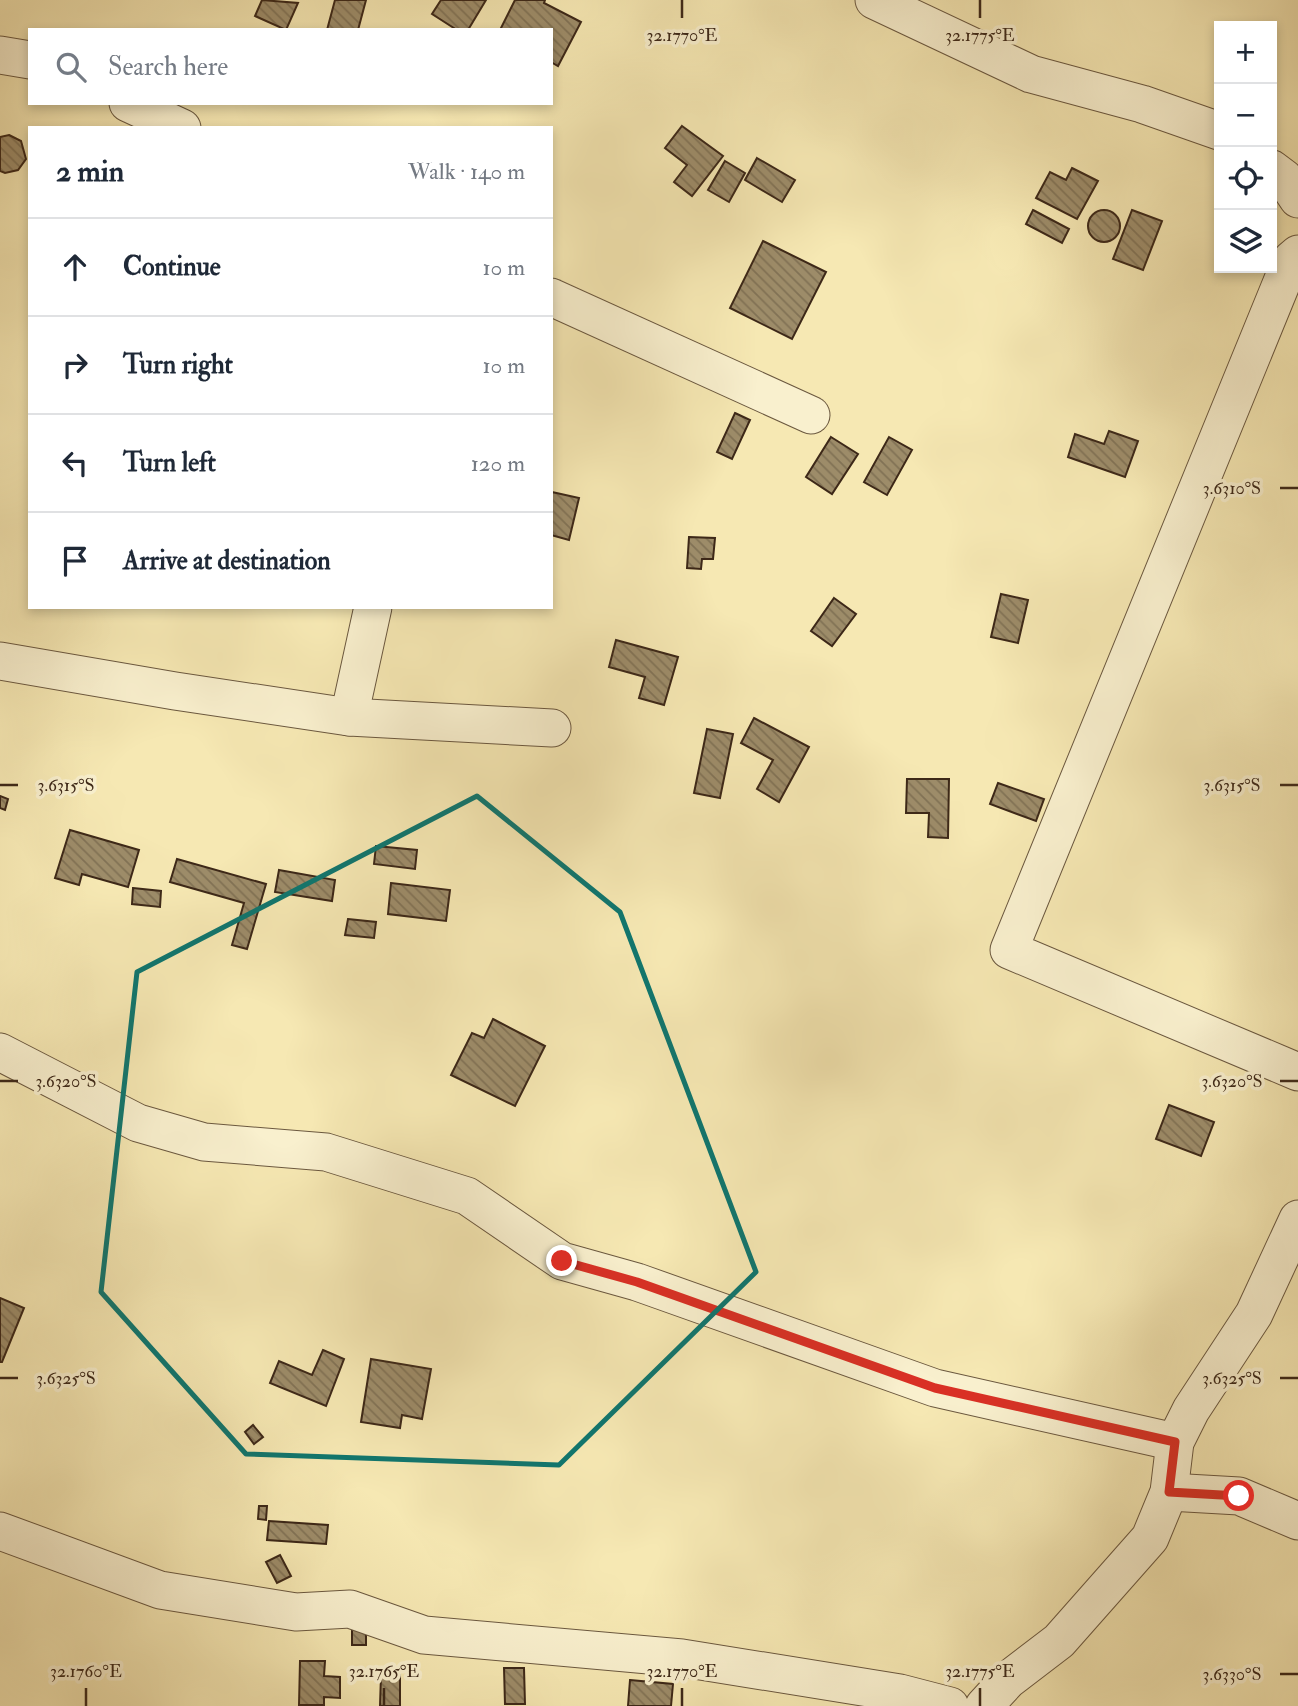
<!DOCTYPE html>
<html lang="en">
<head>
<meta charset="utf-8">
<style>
  :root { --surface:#fff; --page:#f2f2f3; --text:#1f2937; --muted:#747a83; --line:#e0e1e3 }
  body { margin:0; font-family:"IM FELL Double Pica",serif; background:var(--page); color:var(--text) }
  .controls { position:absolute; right:21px; top:21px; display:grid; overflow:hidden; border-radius:0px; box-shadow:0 4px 10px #0003 }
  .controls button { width:63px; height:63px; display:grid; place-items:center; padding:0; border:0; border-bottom:2px solid var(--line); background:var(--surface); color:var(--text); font:35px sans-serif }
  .stop { position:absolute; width:21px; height:21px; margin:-16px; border:5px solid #d93025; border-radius:50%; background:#fff }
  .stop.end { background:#d93025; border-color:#fff; box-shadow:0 2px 7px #0008 }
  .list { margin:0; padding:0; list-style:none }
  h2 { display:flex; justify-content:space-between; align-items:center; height:91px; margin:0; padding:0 28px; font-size:30px }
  h2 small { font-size:23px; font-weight:400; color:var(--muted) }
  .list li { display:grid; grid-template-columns:46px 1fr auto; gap:21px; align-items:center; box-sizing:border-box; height:98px; padding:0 28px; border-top:2px solid var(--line) }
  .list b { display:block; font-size:26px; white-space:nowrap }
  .list em { font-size:23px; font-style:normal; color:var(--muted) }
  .icon { flex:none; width:38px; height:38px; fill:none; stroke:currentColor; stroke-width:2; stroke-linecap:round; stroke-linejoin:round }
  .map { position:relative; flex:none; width:1298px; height:1706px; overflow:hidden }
  .search { position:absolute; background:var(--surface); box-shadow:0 4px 10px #0003; left:28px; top:28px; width:525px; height:77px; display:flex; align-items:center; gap:18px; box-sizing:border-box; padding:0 24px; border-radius:0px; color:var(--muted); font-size:26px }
  .panel { position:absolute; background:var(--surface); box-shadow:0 4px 10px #0003; left:28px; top:126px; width:525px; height:483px; border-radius:0px }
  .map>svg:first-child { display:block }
  .building { fill:url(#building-back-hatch); stroke:#3d2818; stroke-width:2 }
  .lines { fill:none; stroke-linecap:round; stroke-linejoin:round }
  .minor-casing { stroke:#6b583f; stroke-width:39 }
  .minor { stroke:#f9f0ce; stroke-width:37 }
  .route { stroke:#d93025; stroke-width:9 }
  .marked { fill:none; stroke:#0f766e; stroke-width:5; stroke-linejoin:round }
  .ticks { fill:none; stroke:#3d2818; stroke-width:2.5 }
  .ticks-label { font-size:18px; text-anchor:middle; fill:#3d2818; stroke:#f9f0ce; stroke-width:7; stroke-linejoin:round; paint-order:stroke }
</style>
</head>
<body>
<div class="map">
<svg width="1298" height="1706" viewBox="0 0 1298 1706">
  <defs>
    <pattern id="building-back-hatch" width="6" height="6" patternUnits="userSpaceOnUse" patternTransform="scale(1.75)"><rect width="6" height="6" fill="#9d8c69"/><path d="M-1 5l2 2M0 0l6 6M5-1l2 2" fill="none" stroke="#817255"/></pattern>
  </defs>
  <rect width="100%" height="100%" fill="#f6e8b3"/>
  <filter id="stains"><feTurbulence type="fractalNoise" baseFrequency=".00286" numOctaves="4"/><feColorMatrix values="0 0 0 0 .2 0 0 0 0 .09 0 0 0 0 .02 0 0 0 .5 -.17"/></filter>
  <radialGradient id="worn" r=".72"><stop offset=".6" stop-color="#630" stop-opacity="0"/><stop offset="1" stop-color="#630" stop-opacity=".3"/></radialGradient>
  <!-- building -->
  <g class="building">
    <path d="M 262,0 L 298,3 L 286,30 L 255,16 Z"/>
    <path d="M 335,0 L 366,0 L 358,30 L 327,30 Z"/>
    <path d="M 441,0 L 486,0 L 468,30 L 457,30 L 432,14 Z"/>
    <path d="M 515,0 L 545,0 L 544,3 L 581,22 L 558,66 L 551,62 L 551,30 L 500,30 Z"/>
    <path d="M 682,126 L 723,156 L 692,196 L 674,182 L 687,165 L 665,148 Z"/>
    <path d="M 9,135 L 21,141 L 26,159 L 18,170 L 5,173 L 0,171 L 0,137 Z"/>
    <path d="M 757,158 L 795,180 L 782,202 L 745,180 Z"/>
    <path d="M 725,161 L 745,173 L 729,202 L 708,190 Z"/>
    <path d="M 1072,168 L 1098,181 L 1077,219 L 1036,198 L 1050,172 L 1066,180 Z"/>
    <path d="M 1033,210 L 1069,229 L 1062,243 L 1026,224 Z"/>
    <path d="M 1132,210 L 1162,221 L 1143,270 L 1113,259 Z"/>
    <circle cx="1104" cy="226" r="16"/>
    <path d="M 763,241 L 826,272 L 792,339 L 730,308 Z"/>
    <path d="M 735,413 L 750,420 L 732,459 L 717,452 Z"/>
    <path d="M 1109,431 L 1138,441 L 1125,477 L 1068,457 L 1075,434 L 1104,444 Z"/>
    <path d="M 831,437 L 858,454 L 832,494 L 806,477 Z"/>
    <path d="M 889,437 L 912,450 L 887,495 L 864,482 Z"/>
    <path d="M 552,492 L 579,498 L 569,540 L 551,535 Z"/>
    <path d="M 689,537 L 715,538 L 713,559 L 702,559 L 701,569 L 687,568 Z"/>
    <path d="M 1001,594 L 1028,600 L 1018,643 L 991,637 Z"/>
    <path d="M 834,598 L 856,614 L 832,646 L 811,631 Z"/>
    <path d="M 616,640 L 678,657 L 664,705 L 639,698 L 645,677 L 609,667 Z"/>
    <path d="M 754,718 L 809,747 L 779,802 L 757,789 L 773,760 L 741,743 Z"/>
    <path d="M 707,729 L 733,734 L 720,798 L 694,793 Z"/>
    <path d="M 907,779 L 949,779 L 948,838 L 928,837 L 929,813 L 906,813 Z"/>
    <path d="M 998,783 L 1044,799 L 1036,821 L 990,804 Z"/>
    <path d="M 0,796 L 8,799 L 5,810 L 0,808 Z"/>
    <path d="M 70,830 L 139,850 L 128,887 L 82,874 L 79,885 L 55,878 Z"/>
    <path d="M 376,846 L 417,850 L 415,869 L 374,864 Z"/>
    <path d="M 177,859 L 266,884 L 247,949 L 232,945 L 244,903 L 170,882 Z"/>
    <path d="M 279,870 L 335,880 L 332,901 L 275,892 Z"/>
    <path d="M 391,883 L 450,890 L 446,921 L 388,914 Z"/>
    <path d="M 133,888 L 161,891 L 160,907 L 132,904 Z"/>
    <path d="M 348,919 L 376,922 L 374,938 L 345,935 Z"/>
    <path d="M 493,1019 L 545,1046 L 515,1106 L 451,1075 L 472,1033 L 484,1038 Z"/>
    <path d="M 1169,1105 L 1214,1122 L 1201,1156 L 1156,1139 Z"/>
    <path d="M 0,1298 L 24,1308 L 2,1362 L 0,1362 Z"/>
    <path d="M 323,1350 L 344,1359 L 326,1406 L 270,1383 L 279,1361 L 312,1375 Z"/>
    <path d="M 371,1359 L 431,1369 L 422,1419 L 402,1415 L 400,1428 L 361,1422 Z"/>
    <path d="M 253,1425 L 263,1437 L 254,1444 L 245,1432 Z"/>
    <path d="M 259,1506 L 267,1506 L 266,1520 L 258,1519 Z"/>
    <path d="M 269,1521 L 328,1525 L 326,1544 L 267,1540 Z"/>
    <path d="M 280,1555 L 291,1576 L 277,1583 L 266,1562 Z"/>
    <rect x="352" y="1627" width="14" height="18"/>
    <path d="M 300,1661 L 325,1661 L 324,1676 L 340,1677 L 340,1698 L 324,1697 L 324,1705 L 299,1705 Z"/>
    <path d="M 504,1668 L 524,1668 L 525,1704 L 505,1704 Z"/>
    <path d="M 381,1675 L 400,1675 L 400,1706 L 380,1706 Z"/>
    <path d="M 630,1680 L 673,1684 L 671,1706 L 628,1706 Z"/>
  </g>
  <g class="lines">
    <!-- minor casing -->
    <g class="minor-casing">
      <g id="minor">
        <path d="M 874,0 L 1031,74 L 1142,104 L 1219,131"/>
        <path d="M 0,55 L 30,60"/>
        <path d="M 128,103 L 182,128"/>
        <path d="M 1272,169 L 1284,178 L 1298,199"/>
        <path d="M 1298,254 L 1291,260 L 1009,950 L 1298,1072"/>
        <path d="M 551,297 L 811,415"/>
        <path d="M 0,661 L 175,691 L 349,717 L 552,728"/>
        <path d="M 349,717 L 373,607"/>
        <path d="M 0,1052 L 138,1123 L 204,1142 L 326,1152 L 467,1196 L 562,1261 L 637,1282 L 935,1388 L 1175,1442"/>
        <path d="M 1169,1492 L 1239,1496 L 1298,1521"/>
        <path d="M 0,1531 L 160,1590 L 296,1612 L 350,1609 L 424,1635 L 682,1658 L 900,1693 L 950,1706"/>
        <path d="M 984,1706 L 1008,1680 L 1059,1641 L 1150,1538 L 1169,1492 L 1175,1442 L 1191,1410 L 1254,1314 L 1298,1219"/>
      </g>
    </g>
    <!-- minor -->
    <use href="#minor" class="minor"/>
  </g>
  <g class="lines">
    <!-- route -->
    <path class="route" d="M 562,1261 L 637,1282 L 935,1388 L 1175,1442 L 1169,1492 L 1239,1496"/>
  </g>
  <!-- marked area -->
  <path class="marked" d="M 477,796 L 620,912 L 756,1272 L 559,1465 L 246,1454 L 101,1292 L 137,972 Z"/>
  <!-- ticks -->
  <path class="ticks" d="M 682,0 L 682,18M 980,0 L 980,18M 1280,488 L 1298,488M 0,785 L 18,785M 1280,785 L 1298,785M 0,1081 L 18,1081M 1280,1081 L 1298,1081M 0,1378 L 18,1378M 1280,1378 L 1298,1378M 1280,1674 L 1298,1674M 86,1688 L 86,1706M 384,1688 L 384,1706M 682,1688 L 682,1706M 980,1688 L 980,1706"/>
  <g class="ticks-label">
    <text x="682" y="41">32.1770°E</text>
    <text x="980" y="41">32.1775°E</text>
    <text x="1232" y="494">3.6310°S</text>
    <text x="66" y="791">3.6315°S</text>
    <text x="1232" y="791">3.6315°S</text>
    <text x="66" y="1087">3.6320°S</text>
    <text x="1232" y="1087">3.6320°S</text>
    <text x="66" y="1384">3.6325°S</text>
    <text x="1232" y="1384">3.6325°S</text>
    <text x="86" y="1677">32.1760°E</text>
    <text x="384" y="1677">32.1765°E</text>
    <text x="682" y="1677">32.1770°E</text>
    <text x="980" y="1677">32.1775°E</text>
    <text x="1232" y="1680">3.6330°S</text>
  </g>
  <rect width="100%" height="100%" filter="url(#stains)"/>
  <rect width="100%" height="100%" fill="url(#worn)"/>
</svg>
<div class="controls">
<button>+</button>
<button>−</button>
<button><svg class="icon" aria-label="locate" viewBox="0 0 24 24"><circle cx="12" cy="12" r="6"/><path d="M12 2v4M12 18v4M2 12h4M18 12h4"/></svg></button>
<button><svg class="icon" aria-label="layers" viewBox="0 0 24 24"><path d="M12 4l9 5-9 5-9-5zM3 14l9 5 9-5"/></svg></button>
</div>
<div class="stop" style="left:1239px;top:1496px"></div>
<div class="stop end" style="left:562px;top:1261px"></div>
<div class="search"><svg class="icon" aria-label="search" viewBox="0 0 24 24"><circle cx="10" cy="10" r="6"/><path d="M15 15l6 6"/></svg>Search here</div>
<section class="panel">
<h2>2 min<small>Walk · 140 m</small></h2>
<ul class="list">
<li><svg class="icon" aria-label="ahead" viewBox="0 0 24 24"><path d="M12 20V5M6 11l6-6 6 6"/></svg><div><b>Continue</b></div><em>10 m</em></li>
<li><svg class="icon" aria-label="right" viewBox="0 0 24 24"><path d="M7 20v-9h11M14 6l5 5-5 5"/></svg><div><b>Turn right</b></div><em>10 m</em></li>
<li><svg class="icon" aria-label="left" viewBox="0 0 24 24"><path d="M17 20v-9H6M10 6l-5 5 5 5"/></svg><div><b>Turn left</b></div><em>120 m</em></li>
<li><svg class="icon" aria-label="arrive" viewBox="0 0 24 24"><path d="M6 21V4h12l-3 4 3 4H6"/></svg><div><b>Arrive at destination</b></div></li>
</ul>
</section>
</div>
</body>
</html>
